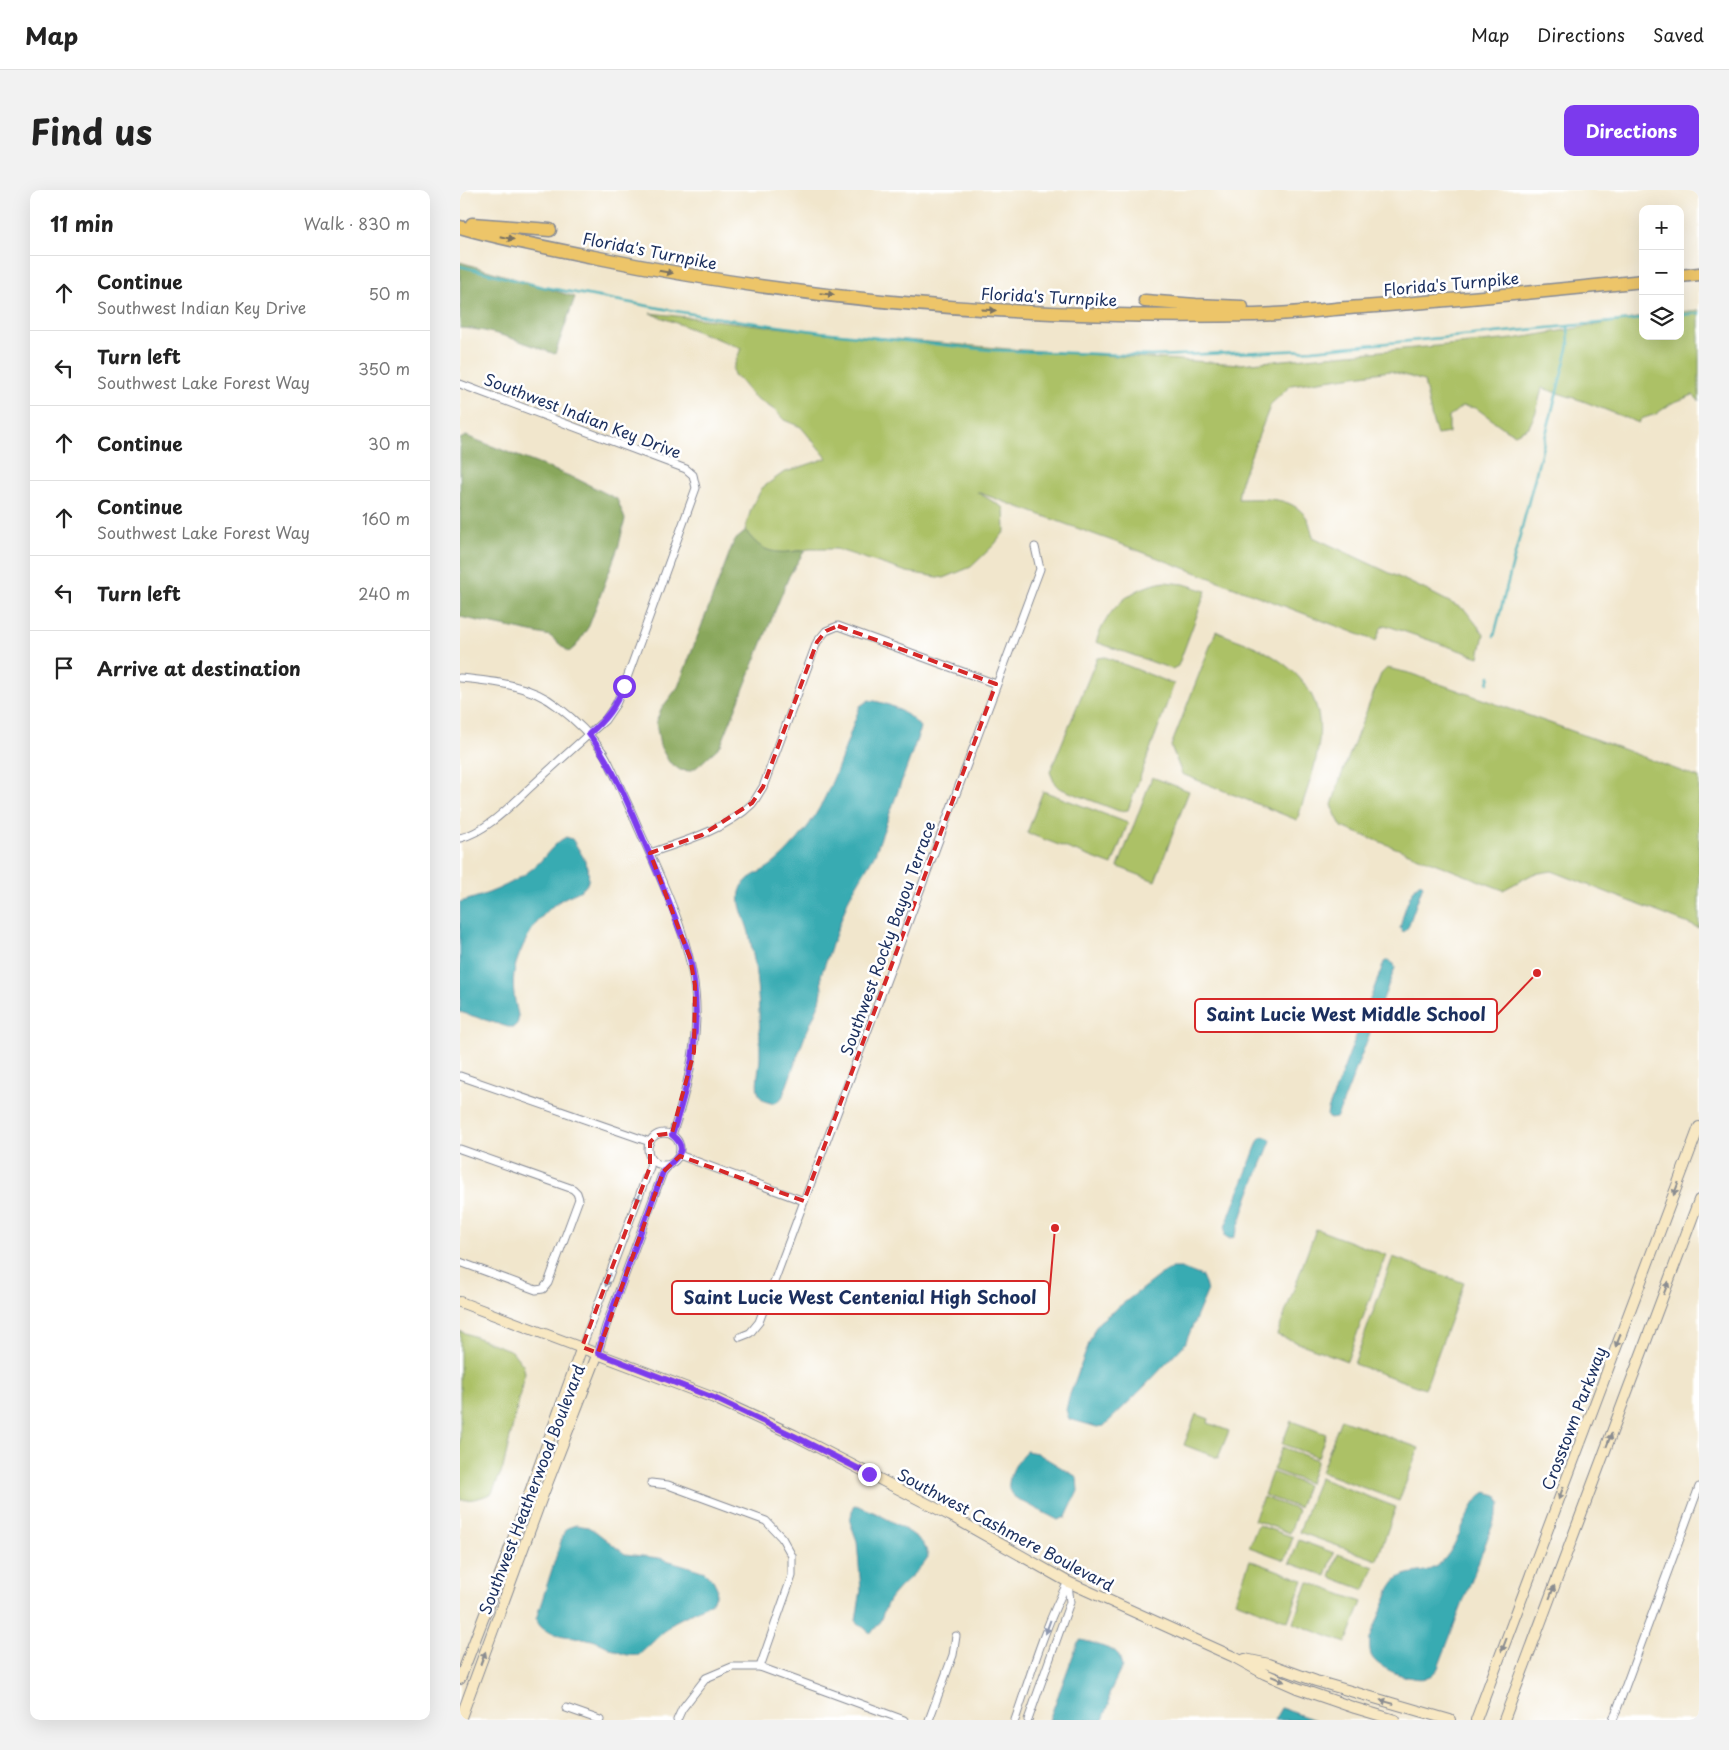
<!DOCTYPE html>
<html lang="en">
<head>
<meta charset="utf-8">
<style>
  :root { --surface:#fff; --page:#f2f2f2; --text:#222; --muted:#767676; --line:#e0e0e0; --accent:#7c3aed }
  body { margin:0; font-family:"Playpen Sans",sans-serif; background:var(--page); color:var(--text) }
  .controls { position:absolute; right:15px; top:15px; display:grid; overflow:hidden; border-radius:10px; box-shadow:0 5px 20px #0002 }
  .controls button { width:45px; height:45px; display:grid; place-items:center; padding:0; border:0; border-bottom:1px solid var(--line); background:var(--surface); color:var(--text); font:25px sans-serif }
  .stop { position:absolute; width:15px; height:15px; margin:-11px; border:4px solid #7c3aed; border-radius:50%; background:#fff }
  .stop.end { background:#7c3aed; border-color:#fff; box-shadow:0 1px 5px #0008 }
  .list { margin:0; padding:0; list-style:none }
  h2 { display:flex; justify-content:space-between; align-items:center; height:65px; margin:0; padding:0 20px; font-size:21px }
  h2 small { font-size:16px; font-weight:400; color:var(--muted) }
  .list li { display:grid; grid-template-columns:32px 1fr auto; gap:15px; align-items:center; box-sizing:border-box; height:75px; padding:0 20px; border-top:1px solid var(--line) }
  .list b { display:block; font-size:19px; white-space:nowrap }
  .list p { margin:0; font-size:16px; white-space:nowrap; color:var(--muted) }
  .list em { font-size:16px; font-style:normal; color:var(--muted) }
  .icon { flex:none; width:28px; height:28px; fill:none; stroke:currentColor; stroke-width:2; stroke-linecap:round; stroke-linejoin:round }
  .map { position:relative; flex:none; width:1239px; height:1530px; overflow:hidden; border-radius:10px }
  header { display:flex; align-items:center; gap:30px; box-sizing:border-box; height:70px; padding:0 25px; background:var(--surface); border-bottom:1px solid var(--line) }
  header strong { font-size:24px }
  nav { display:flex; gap:28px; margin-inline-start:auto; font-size:18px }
  .intro { display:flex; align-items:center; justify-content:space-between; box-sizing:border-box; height:120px; padding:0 30px }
  h1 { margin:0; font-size:35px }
  .button { padding:12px 22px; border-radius:10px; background:var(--accent); color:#fff; font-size:18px; font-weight:700 }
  main { display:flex; gap:30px; padding:0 30px }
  aside { flex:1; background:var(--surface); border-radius:10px; box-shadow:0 5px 20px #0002 }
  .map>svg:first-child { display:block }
  .green { fill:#acc166; stroke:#647862 }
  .forest { fill:#89a75b; stroke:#526b5c }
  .water { fill:#39abb2; stroke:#2a6d88 }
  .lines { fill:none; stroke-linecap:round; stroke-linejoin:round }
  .stream { stroke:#39abb2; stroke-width:2.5 }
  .street-casing { stroke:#868a95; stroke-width:9 }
  .secondary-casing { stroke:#868a95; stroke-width:12 }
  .highway-casing { stroke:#868a95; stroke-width:15 }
  .street { stroke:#fff; stroke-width:7 }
  .secondary { stroke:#f8e8c3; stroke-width:10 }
  .highway { stroke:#edc569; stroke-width:12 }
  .oneway { fill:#797263 }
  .oneway2 { fill:#8a8c90 }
  .oneway3 { fill:#8d97ae }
  .route { stroke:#7c3aed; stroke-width:6 }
  .marked { fill:none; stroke:#d62828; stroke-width:4; stroke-dasharray:10 6; stroke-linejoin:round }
  .labels { text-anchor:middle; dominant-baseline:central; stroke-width:5; stroke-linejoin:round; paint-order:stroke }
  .street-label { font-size:16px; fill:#1b2f5e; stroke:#fff }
  .leader { fill:none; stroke:#d62828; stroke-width:2 }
  .callout-dot { fill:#d62828; stroke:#fff; stroke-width:2 }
  .callout { fill:#fff; stroke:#d62828; stroke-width:2 }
  .callout-label { font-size:18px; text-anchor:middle; font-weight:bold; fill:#1b2f5e }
</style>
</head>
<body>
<header>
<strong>Map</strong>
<nav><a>Map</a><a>Directions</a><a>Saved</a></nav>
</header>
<div class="intro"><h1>Find us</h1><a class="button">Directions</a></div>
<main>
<aside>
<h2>11 min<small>Walk · 830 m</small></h2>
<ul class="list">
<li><svg class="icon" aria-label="ahead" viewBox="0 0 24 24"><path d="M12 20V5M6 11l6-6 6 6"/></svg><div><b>Continue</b><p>Southwest Indian Key Drive</p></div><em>50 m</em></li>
<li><svg class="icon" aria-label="left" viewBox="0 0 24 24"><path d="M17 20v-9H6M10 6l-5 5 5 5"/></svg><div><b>Turn left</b><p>Southwest Lake Forest Way</p></div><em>350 m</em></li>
<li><svg class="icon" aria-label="ahead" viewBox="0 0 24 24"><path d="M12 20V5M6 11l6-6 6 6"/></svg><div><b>Continue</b></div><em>30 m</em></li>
<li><svg class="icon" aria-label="ahead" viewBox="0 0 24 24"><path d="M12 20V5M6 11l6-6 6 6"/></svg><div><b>Continue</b><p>Southwest Lake Forest Way</p></div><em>160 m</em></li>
<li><svg class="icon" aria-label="left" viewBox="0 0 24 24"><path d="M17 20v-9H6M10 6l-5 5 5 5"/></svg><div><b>Turn left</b></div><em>240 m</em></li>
<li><svg class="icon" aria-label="arrive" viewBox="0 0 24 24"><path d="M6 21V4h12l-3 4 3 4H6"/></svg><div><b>Arrive at destination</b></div></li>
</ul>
</aside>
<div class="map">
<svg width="1239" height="1530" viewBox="0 0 1239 1530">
  <rect width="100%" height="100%" fill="#fff"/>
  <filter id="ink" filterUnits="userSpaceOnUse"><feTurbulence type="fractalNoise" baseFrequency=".02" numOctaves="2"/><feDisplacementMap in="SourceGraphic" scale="10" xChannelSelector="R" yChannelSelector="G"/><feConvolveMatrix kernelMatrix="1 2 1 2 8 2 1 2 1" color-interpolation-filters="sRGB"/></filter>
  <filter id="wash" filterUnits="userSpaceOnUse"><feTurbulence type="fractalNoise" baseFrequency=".0096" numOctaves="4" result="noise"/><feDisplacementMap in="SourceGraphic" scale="20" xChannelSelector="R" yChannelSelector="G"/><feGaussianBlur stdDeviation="1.12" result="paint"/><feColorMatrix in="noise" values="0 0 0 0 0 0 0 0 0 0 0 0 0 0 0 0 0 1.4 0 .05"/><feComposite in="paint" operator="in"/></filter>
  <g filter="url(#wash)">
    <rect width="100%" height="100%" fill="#f1e6cc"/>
    <!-- green -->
    <g class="green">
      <path d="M 1239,120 L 1239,211 L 1233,205 L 1212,213 L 1196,224 L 1181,229 L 1179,233 L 1123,211 L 1082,198 L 1076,222 L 1069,237 L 1055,244 L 1045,239 L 1016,218 L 1002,216 L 989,227 L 989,243 L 977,245 L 972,229 L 964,191 L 930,181 L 831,195 L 811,214 L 781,291 L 778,309 C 803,309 831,305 847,328 C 850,333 851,341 853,347 L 968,401 L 1005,420 L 1024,444 L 1019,467 L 925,435 L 921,438 L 916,451 L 661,354 L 517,302 L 544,318 L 545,341 L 534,355 L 511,377 L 484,388 L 447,382 L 376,359 L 350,359 L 323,363 L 308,362 L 294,352 L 285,340 L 291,319 L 302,298 L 323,283 L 367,268 L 341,237 L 324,230 L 316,221 L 293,206 L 278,188 L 274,186 L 273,179 L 281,158 L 190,123 L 378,144 L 549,159 L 780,174 L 1053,149 L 1183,127 L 1183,146 L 1220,146 L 1220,122 Z"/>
      <path d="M 705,392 L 724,394 L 746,401 L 718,476 L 712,479 L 636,452 C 647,419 670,397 705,392 Z"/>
      <path d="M 756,441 C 774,450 794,454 811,465 C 884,510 859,564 837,630 L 722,584 L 711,556 Z"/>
      <path d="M 645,467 L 714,494 L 668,620 L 659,621 L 599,598 L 595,594 L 590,582 L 637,468 Z"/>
      <path d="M 927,478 L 949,483 L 1157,557 L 1239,588 L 1239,738 L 1092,681 L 1073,684 L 1043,700 L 882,637 L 876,626 L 872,615 L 880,589 L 921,484 Z"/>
      <path d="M 692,587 L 729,601 L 695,691 L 658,677 Z"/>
      <path d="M 583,601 L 668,633 L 652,675 L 567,643 Z"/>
      <path d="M 856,1039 L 926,1065 L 887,1171 L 817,1145 Z"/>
      <path d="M 933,1067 L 1004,1093 L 965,1199 L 894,1174 Z"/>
      <path d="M 0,1141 L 52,1161 L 63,1175 L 65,1182 L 43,1278 L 32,1303 C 22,1308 12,1310 0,1310 Z"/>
      <path d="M 736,1224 L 749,1229 L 748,1233 L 769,1241 L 758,1268 L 724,1255 Z"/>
      <path d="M 881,1229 L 959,1258 L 939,1311 L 861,1282 Z"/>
      <path d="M 831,1231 L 866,1244 L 858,1267 L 822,1254 Z"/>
      <path d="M 822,1257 L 857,1270 L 849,1293 L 813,1280 Z"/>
      <path d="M 812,1282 L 847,1295 L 839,1318 L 804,1305 Z"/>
      <path d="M 859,1288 L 936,1317 L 917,1370 L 839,1342 Z"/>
      <path d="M 803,1307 L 838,1320 L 830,1343 L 794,1330 Z"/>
      <path d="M 798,1335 L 833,1347 L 825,1370 L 789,1357 Z"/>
      <path d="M 839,1350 L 874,1363 L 866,1386 L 830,1373 Z"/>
      <path d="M 878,1364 L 914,1377 L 905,1400 L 870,1387 Z"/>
      <path d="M 790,1370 L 843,1390 L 828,1431 L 775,1411 Z"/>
      <path d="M 848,1392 L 902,1412 L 886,1453 L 833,1433 Z"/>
    </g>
    <!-- forest -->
    <g class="forest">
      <path d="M 0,72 L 115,107 L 95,164 C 65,153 32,139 0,138 Z"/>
      <path d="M 6,246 L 117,289 L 157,309 L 165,329 L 159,355 L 129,436 L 116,456 L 109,462 L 90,446 L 0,427 L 0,249 Z"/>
      <path d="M 286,341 C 303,365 317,364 345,360 L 329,386 L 261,555 L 237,577 L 229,581 L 220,580 L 209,572 L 200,556 L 196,533 L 201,519 L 218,497 L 274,351 Z"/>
    </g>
    <!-- water -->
    <g class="water">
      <path d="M 409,510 C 429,513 447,521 460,537 L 457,549 L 415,664 L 389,708 L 361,785 L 362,801 L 360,812 L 345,846 L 323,906 C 320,910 317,914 311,913 C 289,909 300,882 300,867 C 300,837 299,806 295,776 C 293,765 291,754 289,743 C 286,730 277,716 280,702 C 284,686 299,684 310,676 C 320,669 330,658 338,649 C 370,612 383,561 400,516 Z"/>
      <path d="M 106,647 L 112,649 C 120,661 133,680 127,694 C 123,702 108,705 101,710 C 79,724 64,749 56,774 C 52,788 53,802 56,816 C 57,821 59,826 58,831 C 57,834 57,834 54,837 L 48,837 L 0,822 L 0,712 C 26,705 50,696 72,679 C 84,670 92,654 106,647 Z"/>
      <path d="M 961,693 L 963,695 L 948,737 L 944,742 L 940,739 C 942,727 950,697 961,693 Z"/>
      <path d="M 928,770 L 934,774 L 935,778 L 881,918 L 876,928 L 870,929 L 867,925 L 868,920 L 924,772 Z"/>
      <path d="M 803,946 L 809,948 L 811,951 L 789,1005 L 777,1041 L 774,1047 L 770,1049 L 765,1046 L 765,1037 L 799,949 Z"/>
      <path d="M 712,1078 L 721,1078 L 742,1086 L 745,1093 L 747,1102 L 725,1154 L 682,1199 L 644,1236 L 637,1237 L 609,1229 L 606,1220 L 609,1207 L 634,1140 L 639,1132 L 700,1085 Z"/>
      <path d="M 566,1261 L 577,1263 L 617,1287 L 618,1301 L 606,1327 L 598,1330 L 556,1308 C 552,1305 550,1303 549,1298 C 547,1288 558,1268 566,1261 Z"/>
      <path d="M 1026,1302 L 1037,1305 L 1041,1313 L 978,1478 C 976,1481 974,1485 970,1487 C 957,1494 916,1479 911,1465 C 909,1460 910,1454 910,1449 L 930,1398 C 933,1394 935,1389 940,1387 C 957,1379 971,1386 986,1367 C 1000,1351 1009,1310 1026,1302 Z"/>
      <path d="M 395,1315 C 409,1318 457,1343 464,1355 C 466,1358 467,1363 468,1367 C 458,1383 440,1394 429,1410 C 422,1422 422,1435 410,1443 L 396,1431 L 401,1400 L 397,1351 L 390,1332 L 393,1316 Z"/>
      <path d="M 116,1335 L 128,1337 L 135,1341 L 165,1364 L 199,1368 L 227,1376 L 245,1382 L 253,1390 L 257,1398 L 256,1404 L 251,1413 L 214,1432 L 179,1465 C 160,1468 149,1455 132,1450 C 118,1446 103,1448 89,1442 C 82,1439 79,1436 76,1429 L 104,1342 L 107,1338 Z"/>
      <path d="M 621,1450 L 633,1453 L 655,1461 L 659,1465 L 662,1477 L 649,1504 L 649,1514 L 643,1530 L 589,1530 L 618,1452 Z"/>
      <path d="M 821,1518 L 855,1530 L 814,1530 Z"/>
    </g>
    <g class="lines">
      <!-- stream -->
      <g class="stream">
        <path d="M 0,76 L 83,97 L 238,125 L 361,142 L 531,160 L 691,166 L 852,160 L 1183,129"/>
        <path d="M 1220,125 L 1239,123"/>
        <path d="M 1034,446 L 1109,155 L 1108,137"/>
        <path d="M 1028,493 L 1030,486"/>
      </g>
    </g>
  </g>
  <g filter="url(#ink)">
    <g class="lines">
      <!-- street casing -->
      <g class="street-casing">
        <g id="street">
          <path d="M 0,194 L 226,279 L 233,285 L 236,298 L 164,496 L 156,514 L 145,530 C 121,551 98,572 75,593 C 55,611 27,642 0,648"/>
          <path d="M 0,488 C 32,491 71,495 97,516 C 114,529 130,544 142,561 C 148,569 152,580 156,588 C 163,604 171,620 178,637 C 204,696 238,762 236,827 C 235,868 225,907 212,945"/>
          <path d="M 190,663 C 222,652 267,639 292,614 C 296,609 299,603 303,597 L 357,452 L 366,441 L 378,436 L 536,494"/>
          <path d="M 0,886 L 190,952"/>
          <circle cx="204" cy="959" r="16"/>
          <path d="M 0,959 L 113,999 L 117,1003 L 119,1009 L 88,1093 L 83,1099 L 76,1100 L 0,1072"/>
          <path d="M 219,965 L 344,1011"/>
          <path d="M 280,1147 L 290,1143 L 299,1132 L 580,379 L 575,357"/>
          <path d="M 122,1157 L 190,977 L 191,968"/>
          <path d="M 138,1163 L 146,1136 L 203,982 L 209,975"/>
          <path d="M 191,1293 L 208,1295 L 306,1331 L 322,1348 L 332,1366 L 332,1386 L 300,1477"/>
          <path d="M 106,1518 L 140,1530"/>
          <path d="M 217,1530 L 222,1519 L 246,1488 L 272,1477 L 300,1477 L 444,1530"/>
          <path d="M 469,1530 L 493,1465 L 496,1446"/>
          <path d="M 555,1530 C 571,1484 585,1435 608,1392"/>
          <path d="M 568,1530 L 610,1412 L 608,1393"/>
          <path d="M 1153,1530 L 1239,1297"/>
        </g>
      </g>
      <!-- secondary casing -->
      <g class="secondary-casing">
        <g id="secondary">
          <path d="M 0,1112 L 254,1208 L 334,1245 L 491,1326 L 608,1392 L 774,1467 L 805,1484 L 837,1498 L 895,1518 L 935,1530"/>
          <path d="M 785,1469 L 809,1474 L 856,1491 L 990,1530"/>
          <path d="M 0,1489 L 44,1374 L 122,1157"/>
          <path d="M 0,1530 L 82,1307 L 138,1163"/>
          <path d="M 1016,1530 L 1239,937"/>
          <path d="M 1044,1530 L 1239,1010"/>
        </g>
      </g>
      <!-- highway casing -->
      <g class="highway-casing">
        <g id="highway">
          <path d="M 12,34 L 90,40"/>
          <path d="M 0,37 C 44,50 90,58 134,67 C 351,112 574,130 795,125 C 831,124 867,119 903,117 C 996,110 1089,101 1183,91"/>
          <path d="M 1220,86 L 1239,84"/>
          <path d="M 685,111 L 736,115 L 782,117"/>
        </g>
      </g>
      <!-- street -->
      <use href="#street" class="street"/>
      <!-- secondary -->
      <use href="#secondary" class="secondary"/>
      <!-- highway -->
      <use href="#highway" class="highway"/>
    </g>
    <!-- one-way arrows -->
    <defs><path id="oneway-solid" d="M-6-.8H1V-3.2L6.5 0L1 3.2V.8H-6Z" transform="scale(1.25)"/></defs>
    <g class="oneway">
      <use href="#oneway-solid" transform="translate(47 48) rotate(13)"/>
      <use href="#oneway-solid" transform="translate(206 82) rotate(10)"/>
      <use href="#oneway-solid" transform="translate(367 104) rotate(6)"/>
      <use href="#oneway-solid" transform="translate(529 120) rotate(4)"/>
    </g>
    <g class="oneway2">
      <use href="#oneway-solid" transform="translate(1216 999) rotate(111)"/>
      <use href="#oneway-solid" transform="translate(1206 1098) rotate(-69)"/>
      <use href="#oneway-solid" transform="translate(1158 1151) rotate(111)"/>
      <use href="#oneway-solid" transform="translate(1149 1250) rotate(-69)"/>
      <use href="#oneway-solid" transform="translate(1101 1303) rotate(111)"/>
      <use href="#oneway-solid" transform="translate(1092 1402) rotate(-69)"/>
      <use href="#oneway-solid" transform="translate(1044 1455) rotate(111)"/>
      <use href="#oneway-solid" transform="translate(23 1468) rotate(-69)"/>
      <use href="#oneway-solid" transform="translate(818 1489) rotate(23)"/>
      <use href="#oneway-solid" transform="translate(927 1512) rotate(-164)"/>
    </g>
    <g class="oneway3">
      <use href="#oneway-solid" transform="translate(179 1006) rotate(111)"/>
      <use href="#oneway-solid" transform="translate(148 1090) rotate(111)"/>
      <use href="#oneway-solid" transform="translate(588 1437) rotate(110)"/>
    </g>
  </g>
  <g class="lines" filter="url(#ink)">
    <!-- route -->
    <path class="route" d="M 164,496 C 155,517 146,529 129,544 C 154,578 170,617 186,656 C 198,684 210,712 220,741 C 224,750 228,760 230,769 C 244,830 231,888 212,945 C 233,962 211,970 203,982 L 146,1136 L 138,1163 L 254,1208 L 334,1246 L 409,1284"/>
  </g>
  <!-- marked area -->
  <path class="marked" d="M 378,436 L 536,494 L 344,1011 L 220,966 L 203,982 L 138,1163 L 122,1157 L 190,977 L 190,952 L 198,945 L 212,943 L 234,862 L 235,795 L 230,768 L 190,663 L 242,645 L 292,613 L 303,597 L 357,452 L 366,441 Z"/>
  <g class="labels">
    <!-- street labels -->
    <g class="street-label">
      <text transform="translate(190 60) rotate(11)">Florida's Turnpike</text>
      <text transform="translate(991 93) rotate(-5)">Florida's Turnpike</text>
      <text transform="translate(589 106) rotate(3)">Florida's Turnpike</text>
      <text transform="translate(123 225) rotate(21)">Southwest Indian Key Drive</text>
      <text transform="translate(427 748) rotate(-70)">Southwest Rocky Bayou Terrace</text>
      <text transform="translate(1113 1228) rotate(-69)">Crosstown Parkway</text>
      <text transform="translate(71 1299) rotate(-69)">Southwest Heatherwood Boulevard</text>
      <text transform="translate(546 1339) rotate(28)">Southwest Cashmere Boulevard</text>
    </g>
  </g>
  <!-- callouts -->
  <path class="leader" d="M1077 783L1037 825M595 1038L589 1108"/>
  <g class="callout-dot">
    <circle cx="1077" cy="783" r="5"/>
    <circle cx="595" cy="1038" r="5"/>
  </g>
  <g class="callout">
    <rect x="735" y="809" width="302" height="33" rx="5"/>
    <rect x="212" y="1091" width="377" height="33" rx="5"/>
  </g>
  <g class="callout-label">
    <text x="886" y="831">Saint Lucie West Middle School</text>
    <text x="400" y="1114">Saint Lucie West Centenial High School</text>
  </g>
</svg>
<div class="controls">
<button>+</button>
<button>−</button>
<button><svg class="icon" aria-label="layers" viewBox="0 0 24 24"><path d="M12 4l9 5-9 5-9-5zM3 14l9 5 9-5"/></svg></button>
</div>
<div class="stop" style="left:164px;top:496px"></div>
<div class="stop end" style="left:409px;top:1284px"></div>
</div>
</main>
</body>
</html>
